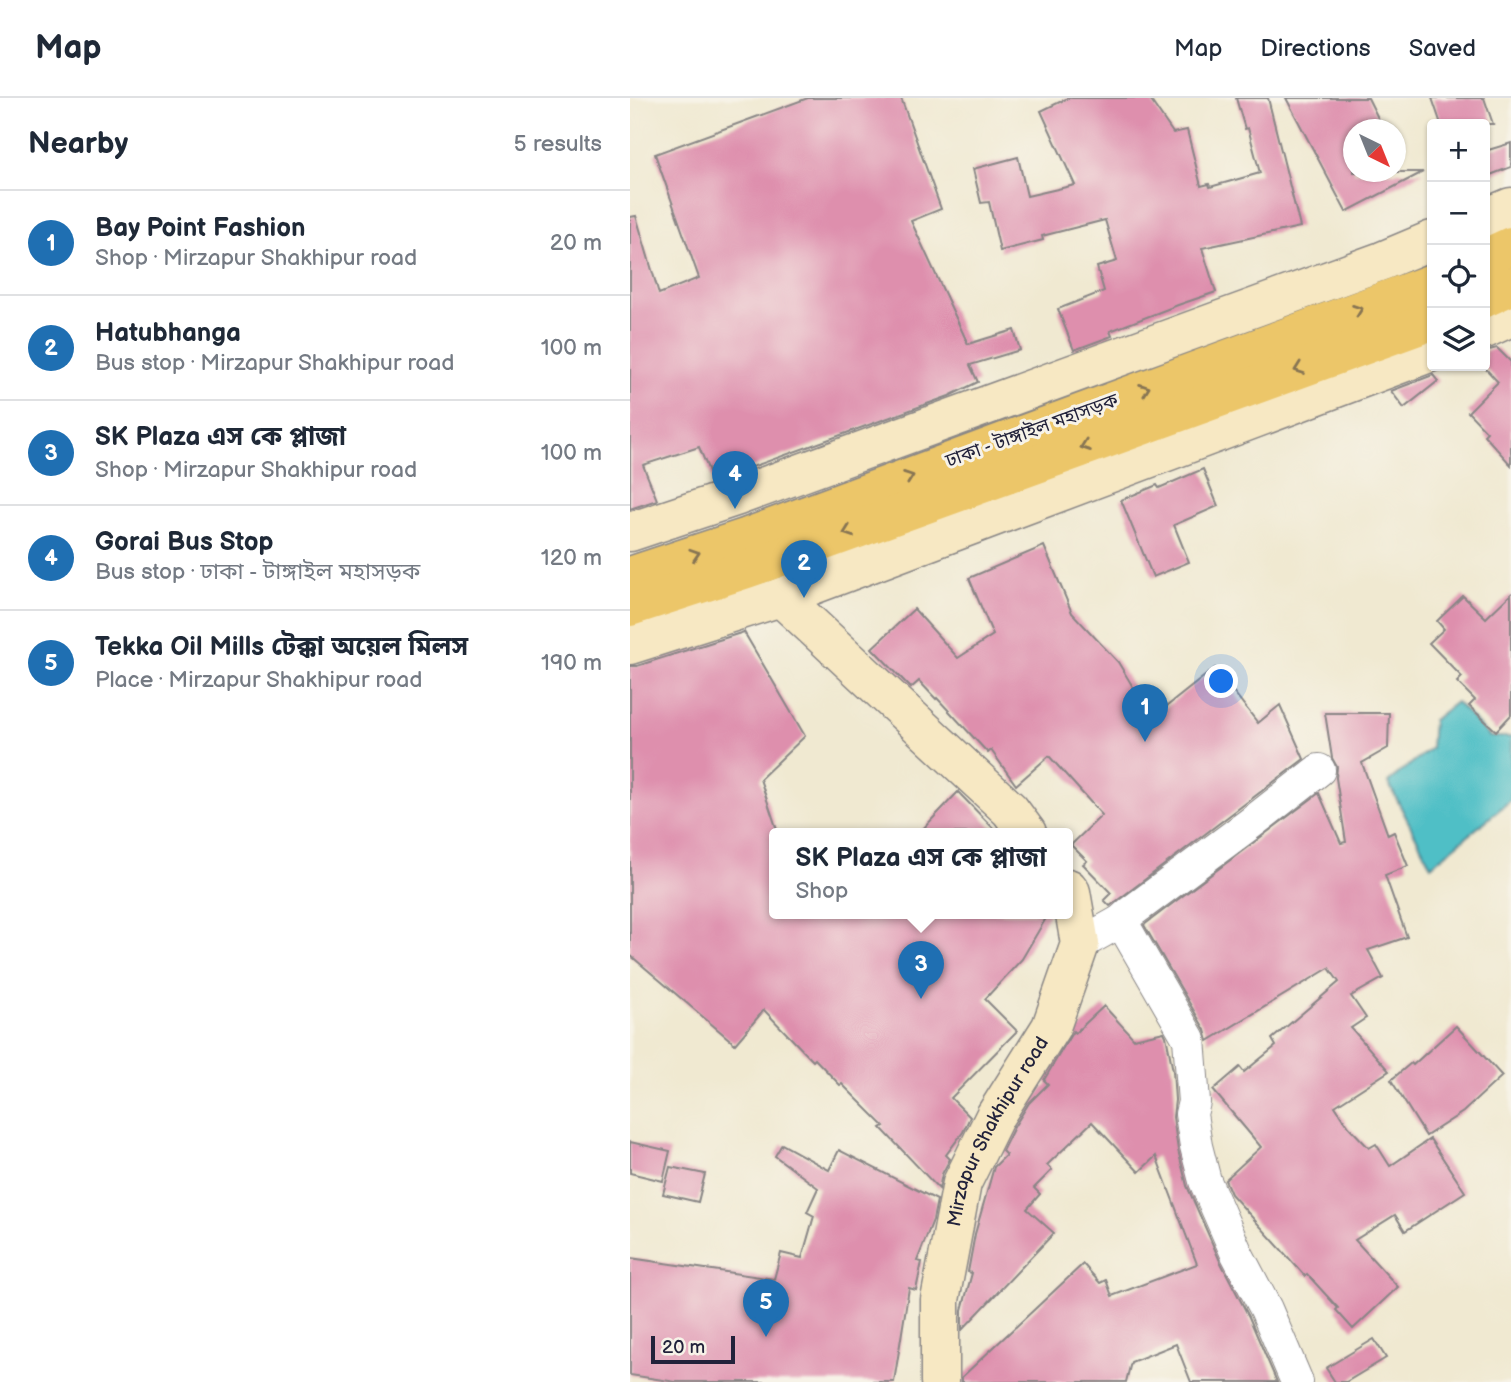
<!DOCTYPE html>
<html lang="en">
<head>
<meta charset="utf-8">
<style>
  :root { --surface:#fff; --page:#f2f2f3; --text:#1f2937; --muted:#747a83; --line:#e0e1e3; --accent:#1f6fb2 }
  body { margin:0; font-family:"Balsamiq Sans","Noto Sans Bengali",sans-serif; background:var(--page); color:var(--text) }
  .controls { position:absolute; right:21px; top:21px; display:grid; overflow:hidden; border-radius:7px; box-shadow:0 2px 5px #0004 }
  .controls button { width:63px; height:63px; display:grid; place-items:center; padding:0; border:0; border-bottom:2px solid var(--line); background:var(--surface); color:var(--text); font:35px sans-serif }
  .compass { position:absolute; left:713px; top:21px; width:63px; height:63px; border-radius:50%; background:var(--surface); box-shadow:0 2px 5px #0004; rotate:137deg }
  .scale { position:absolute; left:21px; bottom:18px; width:84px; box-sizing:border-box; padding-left:7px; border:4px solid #22223b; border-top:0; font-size:19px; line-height:24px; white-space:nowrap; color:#22223b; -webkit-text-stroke:5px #f7f3e8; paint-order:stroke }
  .you { position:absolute; left:592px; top:584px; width:24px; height:24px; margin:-18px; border:5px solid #fff; border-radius:50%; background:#1a73e8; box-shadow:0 0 0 10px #1a73e833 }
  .badge { display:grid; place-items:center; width:46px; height:46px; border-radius:50%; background:var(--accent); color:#fff; font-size:23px; font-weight:700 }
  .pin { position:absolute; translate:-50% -58px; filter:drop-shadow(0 2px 4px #0008) }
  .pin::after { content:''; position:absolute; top:37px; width:24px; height:21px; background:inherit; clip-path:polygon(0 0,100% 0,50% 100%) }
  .popup { position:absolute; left:139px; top:730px; width:304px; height:91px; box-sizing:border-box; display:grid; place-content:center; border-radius:7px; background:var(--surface); filter:drop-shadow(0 2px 5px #0005); font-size:23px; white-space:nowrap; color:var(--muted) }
  .popup b { font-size:26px; color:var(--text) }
  .popup::after { content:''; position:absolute; left:50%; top:100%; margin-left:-14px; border:14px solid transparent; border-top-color:var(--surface) }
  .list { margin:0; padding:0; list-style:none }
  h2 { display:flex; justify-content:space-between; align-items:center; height:91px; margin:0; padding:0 28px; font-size:30px }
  h2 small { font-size:23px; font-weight:400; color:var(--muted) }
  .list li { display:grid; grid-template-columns:46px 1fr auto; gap:21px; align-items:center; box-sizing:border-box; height:105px; padding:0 28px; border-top:2px solid var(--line) }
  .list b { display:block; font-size:26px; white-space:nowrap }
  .list p { margin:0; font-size:23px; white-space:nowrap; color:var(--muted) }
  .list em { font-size:23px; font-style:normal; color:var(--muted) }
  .icon { flex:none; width:38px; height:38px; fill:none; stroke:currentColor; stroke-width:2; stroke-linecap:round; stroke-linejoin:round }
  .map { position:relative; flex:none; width:881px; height:1284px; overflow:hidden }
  header { display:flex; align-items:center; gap:42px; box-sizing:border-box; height:98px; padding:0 35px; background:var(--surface); border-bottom:2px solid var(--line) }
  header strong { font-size:33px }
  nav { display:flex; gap:38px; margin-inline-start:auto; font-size:24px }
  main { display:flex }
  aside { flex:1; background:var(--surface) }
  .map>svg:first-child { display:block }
  .water { fill:#50bfc6; stroke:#397080; stroke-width:2 }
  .building { fill:#de8fad }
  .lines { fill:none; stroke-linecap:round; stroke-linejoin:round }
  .street-casing { stroke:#898686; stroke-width:34 }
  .secondary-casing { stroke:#898686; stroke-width:41 }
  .highway-casing { stroke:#898686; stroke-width:41 }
  .street { stroke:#fff; stroke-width:32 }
  .secondary { stroke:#f7e8c3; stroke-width:38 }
  .highway { stroke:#ecc669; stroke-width:38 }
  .oneway { stroke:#877452 }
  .labels { text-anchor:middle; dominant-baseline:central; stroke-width:6; stroke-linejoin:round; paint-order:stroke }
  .street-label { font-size:19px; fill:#22223b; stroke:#f7f3e8 }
</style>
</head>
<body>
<header>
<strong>Map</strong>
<nav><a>Map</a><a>Directions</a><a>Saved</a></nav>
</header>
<main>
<aside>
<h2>Nearby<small>5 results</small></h2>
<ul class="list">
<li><span class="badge">1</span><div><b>Bay Point Fashion</b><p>Shop · Mirzapur Shakhipur road</p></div><em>20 m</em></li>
<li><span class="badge">2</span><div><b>Hatubhanga</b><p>Bus stop · Mirzapur Shakhipur road</p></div><em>100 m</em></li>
<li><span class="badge">3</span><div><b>SK Plaza এস কে প্লাজা</b><p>Shop · Mirzapur Shakhipur road</p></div><em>100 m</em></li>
<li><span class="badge">4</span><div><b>Gorai Bus Stop</b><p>Bus stop · ঢাকা - টাঙ্গাইল মহাসড়ক</p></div><em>120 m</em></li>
<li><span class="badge">5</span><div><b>Tekka Oil Mills টেক্কা অয়েল মিলস</b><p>Place · Mirzapur Shakhipur road</p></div><em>190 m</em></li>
</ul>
</aside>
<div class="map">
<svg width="881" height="1284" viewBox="0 0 881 1284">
  <rect width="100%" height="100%" fill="#f7f3e8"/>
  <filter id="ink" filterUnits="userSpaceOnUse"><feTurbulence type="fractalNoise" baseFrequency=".0143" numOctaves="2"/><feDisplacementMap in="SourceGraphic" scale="14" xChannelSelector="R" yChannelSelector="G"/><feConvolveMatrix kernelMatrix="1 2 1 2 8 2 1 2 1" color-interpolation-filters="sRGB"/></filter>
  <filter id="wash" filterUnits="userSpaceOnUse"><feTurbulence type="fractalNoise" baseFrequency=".00686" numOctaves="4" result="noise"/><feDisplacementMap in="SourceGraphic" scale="28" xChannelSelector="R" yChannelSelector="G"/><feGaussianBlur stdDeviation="1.57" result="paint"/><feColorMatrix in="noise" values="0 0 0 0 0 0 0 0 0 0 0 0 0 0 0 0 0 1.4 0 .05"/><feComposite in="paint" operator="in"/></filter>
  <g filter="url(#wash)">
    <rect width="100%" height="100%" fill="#f0e9d1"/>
    <!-- water -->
    <path class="water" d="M 826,604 L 860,639 L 881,639 L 881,702 L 801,768 L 758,684 L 801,650 L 803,622 Z"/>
    <g id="blocks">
      <!-- building -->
      <g class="building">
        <path d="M 178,0 L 271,0 L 311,111 L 281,123 L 338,246 L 384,232 L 390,252 L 340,267 L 348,284 L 319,298 L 83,383 L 69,349 L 13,367 L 27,402 L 0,411 L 0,119 L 6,118 L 29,196 L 69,180 L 25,56 Z"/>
        <path d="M 438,0 L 519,0 L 543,35 L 557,32 L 571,88 L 579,86 L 580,89 L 630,75 L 618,30 L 615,31 L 606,0 L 638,0 L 670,129 L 572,150 L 586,194 L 548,207 L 480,233 L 482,238 L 444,252 L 428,211 L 474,193 L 467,169 L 487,163 L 475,122 L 412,138 L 413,142 L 370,153 L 359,104 L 351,105 L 343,71 L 388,59 L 397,98 L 445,87 L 411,13 Z"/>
        <path d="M 656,0 L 738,0 L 754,32 L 724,32 L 724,74 L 793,74 L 716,114 Z"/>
        <path d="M 802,0 L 854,0 L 863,26 L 811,26 Z"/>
        <path d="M 881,45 L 881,69 L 855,79 L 855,53 Z"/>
        <path d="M 867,250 L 881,264 L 881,367 L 854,337 L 857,334 L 838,314 L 868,284 L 855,270 L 855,253 Z"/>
        <path d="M 803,277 L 808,283 L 774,310 L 761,293 Z"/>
        <path d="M 573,371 L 588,408 L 544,427 L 559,464 L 523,479 L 491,402 L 527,387 L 529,390 Z"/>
        <path d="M 414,448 L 442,515 L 488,564 L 506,594 L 510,590 L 527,616 L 585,570 L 628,625 L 650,607 L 674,661 L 480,808 L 474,802 L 481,795 L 453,766 L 457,763 L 441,747 L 472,717 L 419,658 L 386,687 L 361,652 L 358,655 L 307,600 L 306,601 L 289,583 L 281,590 L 242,550 L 284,511 L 328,560 L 363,537 L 339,480 Z"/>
        <path d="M 881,496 L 881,617 L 866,633 L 839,608 L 845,602 L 827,584 L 832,579 L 799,545 L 814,531 L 807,523 L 833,498 L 856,520 Z"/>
        <path d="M 114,534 L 175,638 L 130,681 L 148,735 L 144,735 L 144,815 L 419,815 L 392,861 L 355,901 L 387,933 L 321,1000 L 340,1019 L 333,1034 L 316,1057 L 320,1061 L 312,1076 L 309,1091 L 251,1030 L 254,1028 L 212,986 L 210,987 L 185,961 L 183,963 L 134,912 L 105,946 L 0,857 L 0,568 L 7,568 Z"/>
        <path d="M 695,615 L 759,615 L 758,650 L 732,665 L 758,737 L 764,734 L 778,768 L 755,777 L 777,839 L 738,852 L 753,880 L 721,898 L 736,920 L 721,930 L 759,973 L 705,1008 L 719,1029 L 739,1050 L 746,1046 L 760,1068 L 800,1041 L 835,1094 L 775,1133 L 765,1117 L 725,1142 L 768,1189 L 723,1231 L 706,1212 L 708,1210 L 677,1176 L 675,1178 L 601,1096 L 595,1082 L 631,1049 L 583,992 L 610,969 L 614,974 L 646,948 L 642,941 L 709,884 L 699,870 L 578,943 L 575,932 L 514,827 L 689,695 L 711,745 L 716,744 L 706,680 L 707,669 L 702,660 Z"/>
        <path d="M 328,694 L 368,735 L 289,735 Z"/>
        <path d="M 474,908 L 504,941 L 534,934 L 536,938 L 543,973 L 545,1002 L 543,1019 L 548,1052 L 557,1088 L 590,1163 L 619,1219 L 647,1284 L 561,1284 L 546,1246 L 501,1264 L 496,1284 L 332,1284 L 332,1279 L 453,1166 L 470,1185 L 476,1182 L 482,1198 L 567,1166 L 526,1058 L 509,1074 L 462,1024 L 417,1067 L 422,1072 L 404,1090 L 410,1096 L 397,1111 L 424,1135 L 332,1232 L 332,1212 L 342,1175 L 338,1174 L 345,1136 L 364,1069 L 376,1057 L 372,1053 L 384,1029 L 399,1005 L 418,986 L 414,982 L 443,933 L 445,935 Z"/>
        <path d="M 826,928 L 872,978 L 833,1014 L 796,1038 L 761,982 L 781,965 L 783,967 Z"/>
        <path d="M 0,1044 L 40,1053 L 33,1083 L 0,1075 Z"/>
        <path d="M 152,1046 L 199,1072 L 209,1052 L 307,1102 L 303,1122 L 287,1163 L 292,1164 L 286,1192 L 279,1190 L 264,1284 L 46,1284 L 0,1277 L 0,1160 L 144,1181 L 151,1155 L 172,1160 L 184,1118 L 177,1114 L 188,1090 L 145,1058 Z"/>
        <path d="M 40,1069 L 75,1076 L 68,1104 L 33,1096 Z"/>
        <path d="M 744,1241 L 756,1260 L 716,1284 L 705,1284 L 696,1270 Z"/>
      </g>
    </g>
  </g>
  <g filter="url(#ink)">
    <use href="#blocks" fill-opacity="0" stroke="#898686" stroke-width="2"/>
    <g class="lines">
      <!-- street casing -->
      <g class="street-casing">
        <g id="street">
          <path d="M 491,823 L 559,941 L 564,1004 L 561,1016 L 566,1048 L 575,1083 L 607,1156 L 636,1211 L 667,1284"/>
          <path d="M 450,846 L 491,823 L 501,814 L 621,725 L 689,672"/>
        </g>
      </g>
      <!-- secondary casing -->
      <g class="secondary-casing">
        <g id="secondary">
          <path d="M 855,120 L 881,109"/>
          <path d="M 855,231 L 881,219"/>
          <path d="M 0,434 L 108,398 L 752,163 L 802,142"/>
          <path d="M 151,499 L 380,712 L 397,735"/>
          <path d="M 0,547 L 151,499 L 802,254"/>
          <path id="s1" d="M 310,1284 L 310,1202 L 332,1085 L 365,1018 L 421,929 L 450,846 L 441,794 L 438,790"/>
        </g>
      </g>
      <!-- highway casing -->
      <g class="highway-casing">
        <g id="highway">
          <path d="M 855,160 L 881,148"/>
          <path d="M 855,200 L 881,188"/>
          <path d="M 0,478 L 115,440 L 802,185"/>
          <path d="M 0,509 L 117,471 L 802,223"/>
        </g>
      </g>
      <!-- street -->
      <use href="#street" class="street"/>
      <!-- secondary -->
      <use href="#secondary" class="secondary"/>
      <!-- highway -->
      <use href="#highway" class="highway"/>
    </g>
    <!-- one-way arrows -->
    <defs><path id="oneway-chevron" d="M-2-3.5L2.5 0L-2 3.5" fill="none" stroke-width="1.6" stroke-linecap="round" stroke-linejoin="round" transform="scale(1.75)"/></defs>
    <g class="oneway">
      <use href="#oneway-chevron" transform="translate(728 212) rotate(-20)"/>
      <use href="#oneway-chevron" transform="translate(669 271) rotate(160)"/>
      <use href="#oneway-chevron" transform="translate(515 291) rotate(-20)"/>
      <use href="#oneway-chevron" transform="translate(455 348) rotate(160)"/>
      <use href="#oneway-chevron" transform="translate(279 379) rotate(-20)"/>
      <use href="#oneway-chevron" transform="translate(218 434) rotate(160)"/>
      <use href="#oneway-chevron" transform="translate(65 456) rotate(-18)"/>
    </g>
  </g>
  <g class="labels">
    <!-- street labels -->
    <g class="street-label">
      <text transform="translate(402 333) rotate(-20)">ঢাকা - টাঙ্গাইল মহাসড়ক</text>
      <text stroke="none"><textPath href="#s1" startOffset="262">Mirzapur Shakhipur road</textPath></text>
    </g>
  </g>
</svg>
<div class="controls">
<button>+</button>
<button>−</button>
<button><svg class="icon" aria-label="locate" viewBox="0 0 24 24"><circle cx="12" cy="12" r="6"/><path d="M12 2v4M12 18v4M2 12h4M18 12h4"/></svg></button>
<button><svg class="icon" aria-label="layers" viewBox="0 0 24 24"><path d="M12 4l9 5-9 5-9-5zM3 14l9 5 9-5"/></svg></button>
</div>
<svg class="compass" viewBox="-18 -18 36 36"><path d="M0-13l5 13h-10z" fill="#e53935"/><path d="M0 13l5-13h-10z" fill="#747a83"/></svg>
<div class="scale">20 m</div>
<div class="you"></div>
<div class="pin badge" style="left:515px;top:644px">1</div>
<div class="pin badge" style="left:174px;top:500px">2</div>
<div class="pin badge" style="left:291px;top:901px">3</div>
<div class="popup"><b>SK Plaza এস কে প্লাজা</b>Shop</div>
<div class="pin badge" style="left:105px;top:411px">4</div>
<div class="pin badge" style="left:136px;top:1239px">5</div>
</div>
</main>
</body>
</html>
